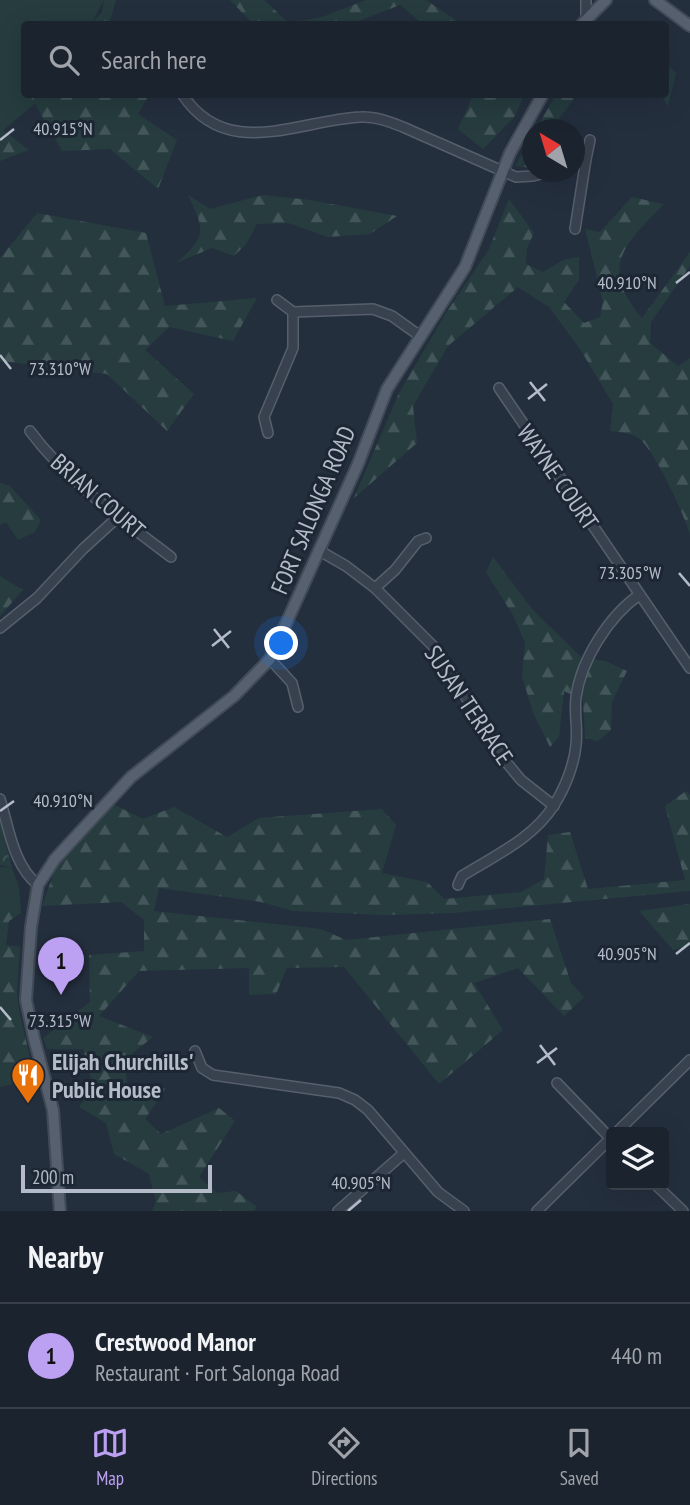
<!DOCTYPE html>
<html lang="en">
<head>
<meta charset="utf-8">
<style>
  :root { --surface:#1b232e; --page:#242b36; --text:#f1f3f6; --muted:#a0a4aa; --line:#39404a; --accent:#bca0f2 }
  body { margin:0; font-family:"PT Sans Narrow",sans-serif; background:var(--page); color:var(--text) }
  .controls { position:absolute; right:21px; bottom:21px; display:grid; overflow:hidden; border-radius:7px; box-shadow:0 7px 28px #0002 }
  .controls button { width:63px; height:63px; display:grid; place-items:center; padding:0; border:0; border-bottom:2px solid var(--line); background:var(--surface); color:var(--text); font:35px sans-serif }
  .compass { position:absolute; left:522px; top:119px; width:63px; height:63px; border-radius:50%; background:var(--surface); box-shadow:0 7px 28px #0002; rotate:322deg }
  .scale { position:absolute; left:21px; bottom:18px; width:191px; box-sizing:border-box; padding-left:7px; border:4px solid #b4bcc9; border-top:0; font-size:19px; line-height:24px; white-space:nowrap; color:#b4bcc9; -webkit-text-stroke:5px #1d2633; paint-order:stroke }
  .you { position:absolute; left:282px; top:644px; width:24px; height:24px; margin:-18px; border:5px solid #fff; border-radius:50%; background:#1a73e8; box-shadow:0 0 0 10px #1a73e833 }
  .badge { display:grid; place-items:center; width:46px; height:46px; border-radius:50%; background:var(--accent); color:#111; font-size:23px; font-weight:700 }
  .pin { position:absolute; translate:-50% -58px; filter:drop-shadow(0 2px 4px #0008) }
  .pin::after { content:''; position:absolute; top:37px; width:24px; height:21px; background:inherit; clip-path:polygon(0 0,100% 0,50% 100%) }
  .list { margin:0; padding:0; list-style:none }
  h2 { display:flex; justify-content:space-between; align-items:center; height:91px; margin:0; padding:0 28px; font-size:30px }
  h2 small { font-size:23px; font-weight:400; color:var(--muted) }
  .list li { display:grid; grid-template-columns:46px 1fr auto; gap:21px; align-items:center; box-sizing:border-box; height:105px; padding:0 28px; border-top:2px solid var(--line) }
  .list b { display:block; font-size:26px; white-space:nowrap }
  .list p { margin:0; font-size:23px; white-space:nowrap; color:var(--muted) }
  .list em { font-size:23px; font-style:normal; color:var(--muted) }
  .icon { flex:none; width:38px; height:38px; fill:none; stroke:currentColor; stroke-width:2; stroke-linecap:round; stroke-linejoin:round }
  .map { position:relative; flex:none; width:690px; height:1211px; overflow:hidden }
  .search { position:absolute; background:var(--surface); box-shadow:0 7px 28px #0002; left:21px; right:21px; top:21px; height:77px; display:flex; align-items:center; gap:18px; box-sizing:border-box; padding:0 24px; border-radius:7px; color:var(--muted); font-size:26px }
  .sheet { height:196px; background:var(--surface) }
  nav { display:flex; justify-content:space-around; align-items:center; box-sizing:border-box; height:98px; border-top:2px solid var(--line); background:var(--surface); font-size:19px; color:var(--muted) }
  nav a { display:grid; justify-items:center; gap:4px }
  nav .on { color:var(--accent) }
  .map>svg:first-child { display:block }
  .grass { fill:#263c3f }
  .forest { fill:url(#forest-firs) }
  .park { fill:url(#park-crowns) }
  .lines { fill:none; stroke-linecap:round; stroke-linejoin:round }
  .minor-casing { stroke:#565f6c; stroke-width:12 }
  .major-casing { stroke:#414a57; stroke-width:14 }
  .minor { stroke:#38414e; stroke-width:9 }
  .major { stroke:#56606e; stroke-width:10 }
  .ticks { fill:none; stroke:#b4bcc9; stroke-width:2.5 }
  .labels { text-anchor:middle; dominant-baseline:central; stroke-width:6; stroke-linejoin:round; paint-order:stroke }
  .street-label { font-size:24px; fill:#b4bcc9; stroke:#1d2633 }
  .poi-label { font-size:24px; font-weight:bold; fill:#b4bcc9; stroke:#1d2633; text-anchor:start }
  .ticks-label { font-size:18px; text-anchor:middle; fill:#b4bcc9; stroke:#1d2633; stroke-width:6; stroke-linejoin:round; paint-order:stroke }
</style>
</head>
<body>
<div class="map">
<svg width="690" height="1211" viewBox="0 0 690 1211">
  <defs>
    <pattern id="forest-firs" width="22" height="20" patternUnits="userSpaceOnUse" patternTransform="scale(1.75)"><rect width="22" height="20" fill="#263c3f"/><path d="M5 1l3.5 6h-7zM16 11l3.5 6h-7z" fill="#435659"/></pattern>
    <pattern id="park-crowns" width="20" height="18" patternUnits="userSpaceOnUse" patternTransform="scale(1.75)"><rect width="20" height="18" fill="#263c3f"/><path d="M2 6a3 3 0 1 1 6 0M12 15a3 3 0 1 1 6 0" fill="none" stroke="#435659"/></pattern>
  </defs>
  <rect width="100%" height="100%" fill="#242f3e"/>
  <!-- grass -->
  <g class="grass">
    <path d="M 0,0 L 104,0 L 91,24 L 24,24 L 24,94 L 45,95 L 0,133 Z"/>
    <path d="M 0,867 L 12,868 L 19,887 L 0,898 Z"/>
  </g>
  <!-- forest -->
  <g class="forest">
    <path d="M 104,0 L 116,0 L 109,24 L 89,24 L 102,13 Z"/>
    <path d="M 230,0 L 264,0 L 289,23 L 322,17 L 366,0 L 426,0 L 461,24 L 423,24 L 400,5 L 351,24 L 253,24 Z"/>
    <path d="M 666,63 L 676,73 L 668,106 L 661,95 L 666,94 Z"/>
    <path d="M 33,95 L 149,95 L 138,114 L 177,140 L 158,189 L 110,149 L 62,151 L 31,97 Z"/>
    <path d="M 473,95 L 524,95 L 515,116 L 483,149 L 458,129 Z"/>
    <path d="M 556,95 L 577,95 L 551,129 L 536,129 Z"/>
    <path d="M 0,128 L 29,150 L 0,161 Z"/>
    <path d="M 532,136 L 532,168 L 515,166 Z"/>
    <path d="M 188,195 L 210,209 L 263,195 L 310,200 L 397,216 L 370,234 L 328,237 L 288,223 L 257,224 L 246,244 L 234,256 L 212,248 L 176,263 C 207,237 205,230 188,195 Z"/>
    <path d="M 632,197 L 664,204 C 625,244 598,266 642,318 L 690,252 L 690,266 L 651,322 L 650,343 L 678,366 L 690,358 L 690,535 C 685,516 653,446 637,437 C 631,433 618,432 610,431 L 613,404 L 580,349 L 549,307 L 518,287 L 448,346 L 413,406 L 417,443 L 354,498 L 399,393 L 446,313 L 489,249 L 509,199 L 534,233 L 527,248 L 526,264 L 543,272 L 563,260 L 579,257 L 579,280 L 564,302 L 584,323 L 600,317 L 603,302 L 585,229 L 600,232 Z"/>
    <path d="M 37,213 L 146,233 L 165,306 L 257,298 L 233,341 L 169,327 L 145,350 L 194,394 L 167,431 L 107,374 L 0,361 L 0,258 Z"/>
    <path d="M 0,483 L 10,486 L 41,520 L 35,532 L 18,540 L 6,522 L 0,525 Z"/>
    <path d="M 493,557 L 532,609 L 581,657 L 605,661 L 627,671 L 612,702 L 611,730 L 598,741 L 585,738 L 583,700 L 564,691 L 559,737 L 550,747 L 533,713 L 522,676 L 525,643 L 514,617 L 486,572 Z"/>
    <path d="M 0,576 L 23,590 L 0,616 Z"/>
    <path d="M 686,791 L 690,795 L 690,891 L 453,913 L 384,915 L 293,911 L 261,902 L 159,888 L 154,911 L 321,929 L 346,940 L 550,919 L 571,983 L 584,997 L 564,1016 L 518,968 L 474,983 L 503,1030 L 439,1084 L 344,967 L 287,968 L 276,994 L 249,995 L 249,968 L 139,971 L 99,1016 L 153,1037 L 125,1059 L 127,1085 L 166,1088 L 145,1119 L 161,1134 L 219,1108 L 235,1121 L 199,1177 L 217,1193 L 236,1191 L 257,1207 L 254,1211 L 152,1211 L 156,1202 L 149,1174 L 114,1154 L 106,1123 L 79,1107 L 93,1086 L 83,1049 L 47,1049 L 43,1038 L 90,1002 L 89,955 L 144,951 L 144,920 L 121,902 L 42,906 L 56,867 L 113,804 L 143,819 L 174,807 L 227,837 L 259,818 L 382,809 L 396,825 L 382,873 L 427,882 L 444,899 L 521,892 L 544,879 L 548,835 L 570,832 L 588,889 L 685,880 L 665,806 Z"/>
    <path d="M 19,887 L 21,913 L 9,921 L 6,945 L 20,947 L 17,991 L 19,1010 L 35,1079 L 0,1087 L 0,898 Z"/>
    <path d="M 690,904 L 690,946 L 673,950 L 639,911 Z"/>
  </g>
  <!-- park -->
  <path class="park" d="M 0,822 L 12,868 L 0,865 Z"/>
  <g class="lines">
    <!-- minor casing -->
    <g class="minor-casing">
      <g id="minor">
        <path d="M 586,20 L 586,0"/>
        <path d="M 182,94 C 227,162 298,120 361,117 C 375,116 390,122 403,127 L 516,177 L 533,176 L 549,172"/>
        <path d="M 586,159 L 590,140"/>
        <path d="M 574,164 L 586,159 L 575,229"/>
        <path d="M 277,300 L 293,312 L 373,309 L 392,316 L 420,336"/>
        <path d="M 499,388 L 690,668"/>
        <path d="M 30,431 C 67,481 121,519 171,557"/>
        <path d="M 268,433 L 264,417 L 293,348 L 293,312"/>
        <path d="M 320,551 L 346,566 L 375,588 L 436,649 L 507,763 L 521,780 L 554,806"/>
        <path d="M 375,588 L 395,570 L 418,541 L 426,538"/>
        <path d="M 0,628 L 37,598 L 83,549 L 118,517"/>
        <path d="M 270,659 L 292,683 L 298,707"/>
        <path d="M 0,799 C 9,828 13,865 38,885"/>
        <path d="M 458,885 L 462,876 C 494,856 534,838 554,805 C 565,788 574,765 576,745 C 578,729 574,713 576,697 C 581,660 609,616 639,595"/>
        <path d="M 195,1051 L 202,1068 L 213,1075 L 339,1093 L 355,1100 L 368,1110 L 438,1192 L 464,1211"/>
        <path d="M 557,1083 L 611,1139"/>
        <path d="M 617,1132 L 690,1060"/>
        <path d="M 656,1185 L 683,1211"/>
        <path d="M 338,1211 L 404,1153"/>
        <path d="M 537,1211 L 611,1138"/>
      </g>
    </g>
    <!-- major casing -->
    <g class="major-casing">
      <g id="major">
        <path d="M 655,0 L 690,26"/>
        <path d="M 582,24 L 606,0"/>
        <path d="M 60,1211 L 53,1110 L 34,1038 L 26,1000 L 31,927 L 38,885 L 55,859 L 131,777 L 234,696 L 270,659 L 358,464 L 387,389 L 465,267 L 510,153 L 543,94"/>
      </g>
    </g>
    <!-- minor -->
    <use href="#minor" class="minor"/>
    <!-- major -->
    <use href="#major" class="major"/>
  </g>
  <!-- ticks -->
  <path class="ticks" d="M 0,140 L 14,129M 676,283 L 690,272M 0,355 L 11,369M 530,382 L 545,401M 528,399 L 547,384M 679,573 L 690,586M 214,629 L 229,648M 212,646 L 231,631M 0,811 L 14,801M 676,954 L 690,943M 0,1007 L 11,1020M 540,1045 L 555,1065M 537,1063 L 557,1048M 348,1211 L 361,1200"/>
  <!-- icons -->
  <defs>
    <g id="restaurant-pin" transform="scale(1.75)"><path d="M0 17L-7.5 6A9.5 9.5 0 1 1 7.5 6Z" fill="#e8710a" stroke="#1d2633"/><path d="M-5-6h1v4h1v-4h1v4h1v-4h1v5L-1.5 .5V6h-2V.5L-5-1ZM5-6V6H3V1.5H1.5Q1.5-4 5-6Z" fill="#fff"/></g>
  </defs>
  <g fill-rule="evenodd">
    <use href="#restaurant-pin" x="28" y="1075"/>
  </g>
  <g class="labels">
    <!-- street labels -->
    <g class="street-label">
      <text transform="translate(558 477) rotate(55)">WAYNE COURT</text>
      <text transform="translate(98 496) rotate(41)">BRIAN COURT</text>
      <text transform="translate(313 510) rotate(-67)">FORT SALONGA ROAD</text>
      <text transform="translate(469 705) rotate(56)">SUSAN TERRACE</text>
    </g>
    <!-- poi labels -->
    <g class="poi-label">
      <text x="52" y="1061">Elijah Churchills'<tspan x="52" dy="28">Public House</tspan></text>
    </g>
  </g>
  <g class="ticks-label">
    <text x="63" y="135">40.915°N</text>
    <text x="627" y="289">40.910°N</text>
    <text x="60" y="375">73.310°W</text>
    <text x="630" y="579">73.305°W</text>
    <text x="63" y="807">40.910°N</text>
    <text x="627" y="960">40.905°N</text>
    <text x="60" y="1027">73.315°W</text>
    <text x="361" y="1189">40.905°N</text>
  </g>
</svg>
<div class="controls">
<button><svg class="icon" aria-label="layers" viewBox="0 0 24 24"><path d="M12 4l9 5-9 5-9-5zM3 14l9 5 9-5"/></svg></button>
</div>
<svg class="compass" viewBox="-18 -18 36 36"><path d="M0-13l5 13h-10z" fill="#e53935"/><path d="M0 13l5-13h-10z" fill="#a0a4aa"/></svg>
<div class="scale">200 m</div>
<div class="you"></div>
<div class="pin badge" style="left:61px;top:995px">1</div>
<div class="search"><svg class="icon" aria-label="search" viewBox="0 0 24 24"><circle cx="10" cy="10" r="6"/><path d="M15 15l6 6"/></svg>Search here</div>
</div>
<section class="sheet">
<h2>Nearby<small></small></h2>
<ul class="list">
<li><span class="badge">1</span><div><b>Crestwood Manor</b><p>Restaurant · Fort Salonga Road</p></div><em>440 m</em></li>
</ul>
</section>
<nav>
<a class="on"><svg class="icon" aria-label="map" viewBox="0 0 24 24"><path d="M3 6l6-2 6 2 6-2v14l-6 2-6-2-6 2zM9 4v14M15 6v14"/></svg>Map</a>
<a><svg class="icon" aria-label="directions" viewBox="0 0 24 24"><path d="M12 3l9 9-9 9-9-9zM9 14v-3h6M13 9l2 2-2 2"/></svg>Directions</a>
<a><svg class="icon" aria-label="saved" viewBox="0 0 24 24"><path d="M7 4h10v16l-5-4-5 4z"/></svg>Saved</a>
</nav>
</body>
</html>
